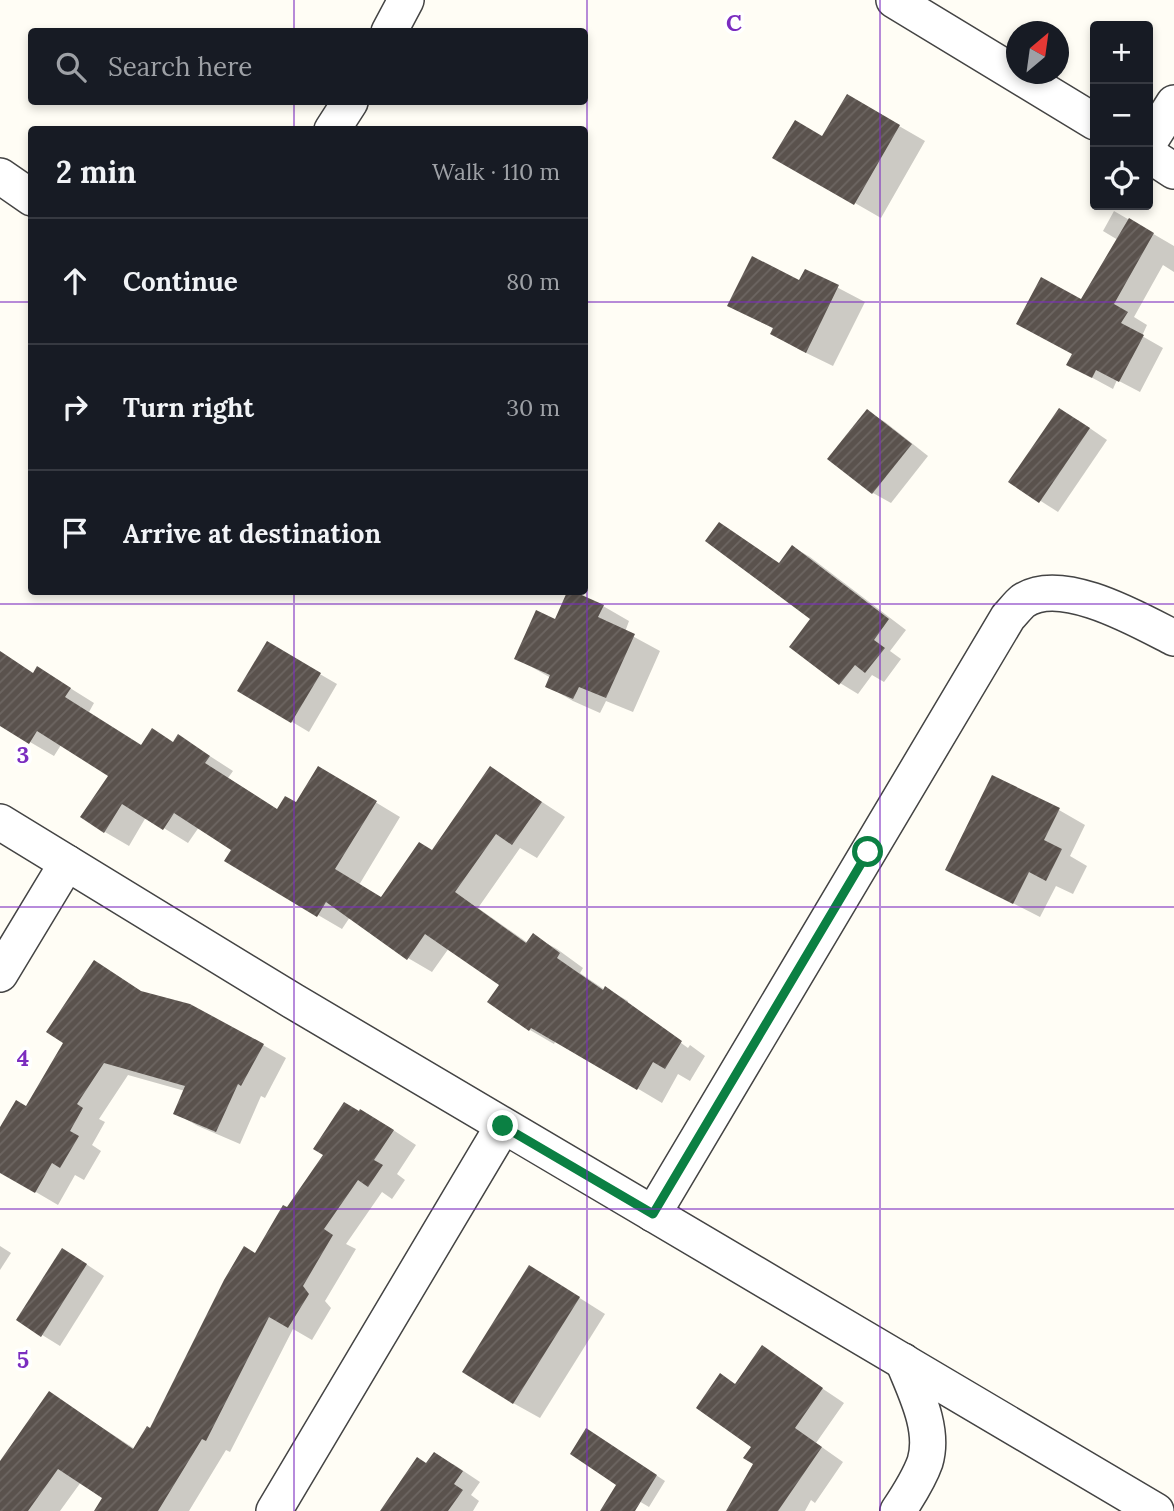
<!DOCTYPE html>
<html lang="en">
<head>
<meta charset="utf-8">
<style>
  :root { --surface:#171b24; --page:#242831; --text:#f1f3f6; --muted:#9ea1a6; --line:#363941 }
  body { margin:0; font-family:Lora,serif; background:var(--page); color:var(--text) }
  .controls { position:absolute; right:21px; top:21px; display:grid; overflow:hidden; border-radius:7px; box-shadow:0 4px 10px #0003 }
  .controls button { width:63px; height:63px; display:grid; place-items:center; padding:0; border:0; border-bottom:2px solid var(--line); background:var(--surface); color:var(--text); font:35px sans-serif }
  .compass { position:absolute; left:1006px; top:21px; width:63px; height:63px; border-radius:50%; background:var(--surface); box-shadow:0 4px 10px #0003; rotate:29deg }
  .stop { position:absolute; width:21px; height:21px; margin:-16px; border:5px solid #0b8043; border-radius:50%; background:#fff }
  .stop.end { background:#0b8043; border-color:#fff; box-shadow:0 2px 7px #0008 }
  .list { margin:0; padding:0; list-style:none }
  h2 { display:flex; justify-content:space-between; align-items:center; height:91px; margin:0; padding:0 28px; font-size:30px }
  h2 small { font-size:23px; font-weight:400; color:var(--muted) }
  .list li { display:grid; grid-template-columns:46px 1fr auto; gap:21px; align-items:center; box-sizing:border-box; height:126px; padding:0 28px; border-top:2px solid var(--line) }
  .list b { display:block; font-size:26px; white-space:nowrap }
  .list em { font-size:23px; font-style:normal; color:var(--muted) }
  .icon { flex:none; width:38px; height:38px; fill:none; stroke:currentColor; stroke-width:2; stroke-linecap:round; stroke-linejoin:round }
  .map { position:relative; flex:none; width:1174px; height:1511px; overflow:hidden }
  .search { position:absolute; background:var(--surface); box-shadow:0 4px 10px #0003; left:28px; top:28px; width:560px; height:77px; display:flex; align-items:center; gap:18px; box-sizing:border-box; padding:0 24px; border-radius:7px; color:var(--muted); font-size:26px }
  .panel { position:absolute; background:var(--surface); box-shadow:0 4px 10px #0003; left:28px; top:126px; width:560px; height:469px; border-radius:7px }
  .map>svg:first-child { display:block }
  .shadow { fill:#0003 }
  .building { fill:url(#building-hatch) }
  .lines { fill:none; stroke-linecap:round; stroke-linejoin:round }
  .street-casing { stroke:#444; stroke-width:38 }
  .street { stroke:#fff; stroke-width:35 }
  .route { stroke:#0b8043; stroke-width:9 }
  .grid { fill:none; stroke:#7b2cbf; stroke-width:2; stroke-opacity:0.55 }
  .grid-label { font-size:23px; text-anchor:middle; font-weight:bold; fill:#7b2cbf; stroke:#fff; stroke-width:7; stroke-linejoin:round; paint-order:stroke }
</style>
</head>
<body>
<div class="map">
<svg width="1174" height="1511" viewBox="0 0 1174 1511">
  <defs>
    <pattern id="building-hatch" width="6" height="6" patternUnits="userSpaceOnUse" patternTransform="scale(1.75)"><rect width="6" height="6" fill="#5a524d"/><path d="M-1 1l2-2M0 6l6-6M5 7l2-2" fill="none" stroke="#6d6662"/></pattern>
  </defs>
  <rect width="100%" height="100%" fill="#fffdf5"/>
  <!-- shadow -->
  <g class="shadow">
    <path d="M 847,96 L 925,141 L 881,218 L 775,157 L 823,138 Z"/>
    <path d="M 1114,211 L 1174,246 L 1174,272 L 1163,265 L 1134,317 L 1147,325 L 1142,336 L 1163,348 L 1140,392 L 1117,380 L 1113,389 L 1089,376 L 1074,354 L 1082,301 L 1118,240 L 1103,231 Z"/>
    <path d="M 806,271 L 865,302 L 833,366 L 798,349 L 774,329 L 729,305 L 800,282 Z"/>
    <path d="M 867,411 L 885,422 L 928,456 L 891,503 L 873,493 L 829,458 Z"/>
    <path d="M 1078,420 L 1107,440 L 1058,512 L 1011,482 Z"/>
    <path d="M 720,524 L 780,564 L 793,547 L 810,557 L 906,630 L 890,651 L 901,659 L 884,682 L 872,675 L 858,694 L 840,683 L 813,619 Z"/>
    <path d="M 569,592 L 603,606 L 629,621 L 625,632 L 660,651 L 633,712 L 606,701 L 600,713 L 573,701 L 547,686 L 551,678 L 516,658 L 556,621 Z"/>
    <path d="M 268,644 L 337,684 L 309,732 L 239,690 Z"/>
    <path d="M 0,651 L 34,674 L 62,683 L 94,703 L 89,712 L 143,746 L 174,743 L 202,751 L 233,771 L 228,778 L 279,811 L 296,805 L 319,768 L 400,817 L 359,885 L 382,898 L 433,852 L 490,768 L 565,817 L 537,858 L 520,848 L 478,908 L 528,943 L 533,936 L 557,949 L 583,968 L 580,973 L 605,990 L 606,988 L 628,1001 L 628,1004 L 688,1048 L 690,1045 L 705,1056 L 690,1081 L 678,1074 L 662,1103 L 556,1040 L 554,1044 L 530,1030 L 501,985 L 449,948 L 432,972 L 408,958 L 350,917 L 342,929 L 318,915 L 234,849 L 199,827 L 188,843 L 146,817 L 129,846 L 105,832 L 110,775 L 61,745 L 54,756 L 30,742 L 0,716 Z"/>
    <path d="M 1059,810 L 1085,825 L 1070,856 L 1087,866 L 1073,894 L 1056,886 L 1040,917 L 948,870 Z"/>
    <path d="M 94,962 L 145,994 L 263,1045 L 286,1058 L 265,1098 L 261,1096 L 240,1144 L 198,1126 L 175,1113 L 185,1091 L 128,1075 L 99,1119 L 105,1122 L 92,1145 L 101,1151 L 84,1180 L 75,1175 L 58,1205 L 0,1171 L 0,1130 L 27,1108 L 65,1043 Z"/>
    <path d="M 384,1124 L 416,1145 L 397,1174 L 405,1180 L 392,1199 L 382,1192 L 346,1244 L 356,1249 L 325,1301 L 331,1308 L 312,1340 L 293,1329 L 230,1452 L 226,1450 L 189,1511 L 103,1511 L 104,1497 L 81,1482 L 60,1511 L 0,1511 L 0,1465 L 49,1393 L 135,1449 L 150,1430 L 256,1255 L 288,1210 Z"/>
    <path d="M 0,1246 L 11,1253 L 0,1270 Z"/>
    <path d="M 80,1260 L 104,1276 L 60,1346 L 18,1320 Z"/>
    <path d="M 556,1283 L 605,1314 L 540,1418 L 513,1403 Z"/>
    <path d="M 762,1348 L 844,1403 L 816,1443 L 843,1462 L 815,1503 L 811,1500 L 805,1511 L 728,1511 L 755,1464 L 754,1446 L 721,1376 L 737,1385 Z"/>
    <path d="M 595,1435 L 665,1481 L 649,1507 L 617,1488 L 619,1484 Z"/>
    <path d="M 453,1464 L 480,1482 L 471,1495 L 479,1501 L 473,1511 L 382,1511 L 427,1465 Z"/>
  </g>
  <!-- building -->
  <g class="building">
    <path d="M 847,94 L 900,125 L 854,205 L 772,158 L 795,120 L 822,136 Z"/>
    <path d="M 1129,218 L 1154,233 L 1114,304 L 1128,312 L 1121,323 L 1144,335 L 1119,382 L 1096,370 L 1092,378 L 1066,365 L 1072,354 L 1016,324 L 1041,277 L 1081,299 Z"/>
    <path d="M 752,256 L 799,280 L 805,269 L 839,285 L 806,353 L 770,334 L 773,328 L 727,306 Z"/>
    <path d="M 1059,408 L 1090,428 L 1039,503 L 1008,482 Z"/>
    <path d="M 867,409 L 912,444 L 872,494 L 827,459 Z"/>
    <path d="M 719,522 L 779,563 L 792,545 L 889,619 L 874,640 L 885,648 L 865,673 L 855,665 L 839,685 L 789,647 L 810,619 L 705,541 Z"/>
    <path d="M 567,592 L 575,592 L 604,605 L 598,617 L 635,634 L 606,698 L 579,687 L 573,699 L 545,687 L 550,675 L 514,659 L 536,610 L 555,619 Z"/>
    <path d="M 267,641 L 321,673 L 291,723 L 237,691 Z"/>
    <path d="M 0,651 L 33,673 L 37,666 L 71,688 L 65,697 L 141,745 L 152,728 L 173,742 L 178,734 L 210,756 L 205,763 L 277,809 L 285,796 L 296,802 L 318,766 L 377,801 L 335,869 L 381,897 L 419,842 L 432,850 L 490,766 L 542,802 L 512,845 L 496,834 L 455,892 L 526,943 L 533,933 L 560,953 L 557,958 L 603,990 L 605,986 L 682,1041 L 665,1069 L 653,1062 L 637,1090 L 531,1028 L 529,1031 L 487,1002 L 499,985 L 425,934 L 407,960 L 326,902 L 317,917 L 224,861 L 231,850 L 174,813 L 163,830 L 122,804 L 104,833 L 80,817 L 108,776 L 37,731 L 29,744 L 0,726 Z"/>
    <path d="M 992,775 L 1060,808 L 1044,840 L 1062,849 L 1046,881 L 1029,872 L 1013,904 L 945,870 Z"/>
    <path d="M 94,960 L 141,991 L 190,1004 L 264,1044 L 241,1086 L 238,1084 L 216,1132 L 173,1114 L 185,1086 L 104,1063 L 77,1104 L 83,1108 L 70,1131 L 79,1136 L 60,1168 L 52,1163 L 35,1193 L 0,1173 L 0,1127 L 16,1100 L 26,1106 L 63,1043 L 46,1032 Z"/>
    <path d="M 344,1102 L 359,1111 L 360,1109 L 394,1130 L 374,1160 L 383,1165 L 368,1187 L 358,1180 L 324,1229 L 333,1235 L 303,1286 L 309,1294 L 288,1328 L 269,1317 L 206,1441 L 202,1439 L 158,1511 L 94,1511 L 102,1498 L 58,1469 L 28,1511 L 0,1511 L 0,1461 L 49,1391 L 133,1449 L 147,1426 L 150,1428 L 224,1280 L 244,1246 L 255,1253 L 283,1205 L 287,1207 L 323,1155 L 313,1149 Z"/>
    <path d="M 62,1248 L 87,1264 L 41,1337 L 16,1320 Z"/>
    <path d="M 529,1265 L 580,1297 L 513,1404 L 462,1372 Z"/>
    <path d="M 762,1345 L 823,1388 L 795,1428 L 822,1447 L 778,1511 L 726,1511 L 753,1464 L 743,1458 L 751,1447 L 696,1408 L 720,1373 L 735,1384 Z"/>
    <path d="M 586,1428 L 657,1475 L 635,1511 L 600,1511 L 616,1485 L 570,1454 Z"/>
    <path d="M 434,1452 L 463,1471 L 454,1484 L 463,1490 L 448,1511 L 380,1511 L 417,1457 L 426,1463 Z"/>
  </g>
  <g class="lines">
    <!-- street casing -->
    <g class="street-casing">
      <g id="street">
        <path d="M 894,0 L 1095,122"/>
        <path d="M 389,32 L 406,0"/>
        <path d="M 332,130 L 350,102"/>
        <path d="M 1148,144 L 1174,103"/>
        <path d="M 1148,154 L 1174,171"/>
        <path d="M 0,176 L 32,198"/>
        <path d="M 0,822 L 293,1001 L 1156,1511"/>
        <path d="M 0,974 L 67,863"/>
        <path d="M 653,1214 L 1008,617 C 1013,612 1018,605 1023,601 C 1061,575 1139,620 1174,638"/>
        <path d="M 274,1511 L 503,1126"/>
        <path d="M 898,1511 C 908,1496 919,1479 925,1462 C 935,1429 915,1391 903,1361"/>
      </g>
    </g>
    <!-- street -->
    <use href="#street" class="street"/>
  </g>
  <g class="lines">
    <!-- route -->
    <path class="route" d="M 503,1126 L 653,1214 L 868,852"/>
  </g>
  <!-- grid -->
  <path class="grid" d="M 294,0 L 294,32M 587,0 L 587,1511M 880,0 L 880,1511M 294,102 L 294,130M 0,302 L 32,302M 584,302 L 1174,302M 294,592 L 294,1511M 0,604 L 1174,604M 0,907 L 1174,907M 0,1209 L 1174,1209"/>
  <g class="grid-label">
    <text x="734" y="31">C</text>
    <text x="23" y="763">3</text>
    <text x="23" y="1066">4</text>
    <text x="23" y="1368">5</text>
  </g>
</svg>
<div class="controls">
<button>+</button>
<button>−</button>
<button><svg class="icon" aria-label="locate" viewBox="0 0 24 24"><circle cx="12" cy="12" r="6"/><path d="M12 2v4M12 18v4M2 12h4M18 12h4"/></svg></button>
</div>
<svg class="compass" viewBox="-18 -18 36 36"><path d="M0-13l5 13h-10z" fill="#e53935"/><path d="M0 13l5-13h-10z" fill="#9ea1a6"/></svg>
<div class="stop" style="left:868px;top:852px"></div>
<div class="stop end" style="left:503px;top:1126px"></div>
<div class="search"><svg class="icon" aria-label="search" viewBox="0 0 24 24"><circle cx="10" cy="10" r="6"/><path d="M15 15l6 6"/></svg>Search here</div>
<section class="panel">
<h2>2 min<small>Walk · 110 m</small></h2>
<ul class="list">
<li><svg class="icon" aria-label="ahead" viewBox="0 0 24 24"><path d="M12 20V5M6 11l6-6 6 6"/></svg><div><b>Continue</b></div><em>80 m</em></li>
<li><svg class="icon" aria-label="right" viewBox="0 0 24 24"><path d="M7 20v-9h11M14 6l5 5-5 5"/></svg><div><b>Turn right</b></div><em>30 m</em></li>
<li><svg class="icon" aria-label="arrive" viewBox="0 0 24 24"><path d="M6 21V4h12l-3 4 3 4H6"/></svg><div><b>Arrive at destination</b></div></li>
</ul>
</section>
</div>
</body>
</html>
